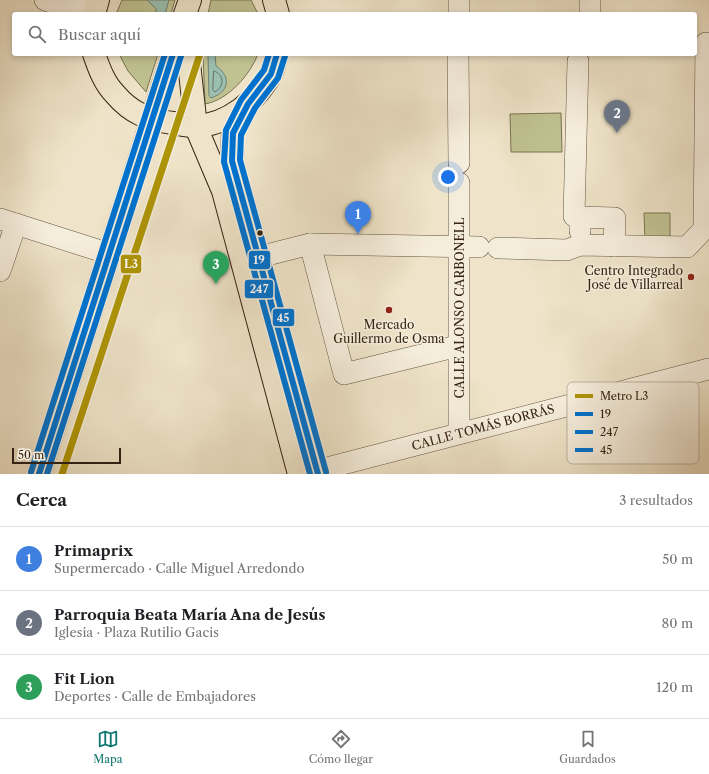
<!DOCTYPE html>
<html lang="es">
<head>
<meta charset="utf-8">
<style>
  :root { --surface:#fff; --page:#f6f6f6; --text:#202124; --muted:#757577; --line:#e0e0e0; --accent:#0f766e }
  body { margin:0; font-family:"Libre Caslon Text",serif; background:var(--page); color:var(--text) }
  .scale { position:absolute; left:12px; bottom:10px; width:109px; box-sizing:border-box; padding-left:4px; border:2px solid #352413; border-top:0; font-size:11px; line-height:14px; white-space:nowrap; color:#352413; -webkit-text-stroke:3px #f5eddc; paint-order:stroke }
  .you { position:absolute; left:448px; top:177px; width:14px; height:14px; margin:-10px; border:3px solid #fff; border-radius:50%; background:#1a73e8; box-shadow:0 0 0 6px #1a73e833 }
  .badge { display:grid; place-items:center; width:26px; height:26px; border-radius:50%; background:var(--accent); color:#fff; font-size:13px; font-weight:700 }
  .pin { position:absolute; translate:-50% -33px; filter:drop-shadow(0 1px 2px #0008) }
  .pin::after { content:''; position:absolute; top:21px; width:14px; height:12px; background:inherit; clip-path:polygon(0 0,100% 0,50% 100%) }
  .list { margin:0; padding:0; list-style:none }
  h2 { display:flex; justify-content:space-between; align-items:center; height:52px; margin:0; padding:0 16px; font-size:17px }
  h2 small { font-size:13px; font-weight:400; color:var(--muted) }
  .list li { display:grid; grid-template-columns:26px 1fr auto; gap:12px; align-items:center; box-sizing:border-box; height:64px; padding:0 16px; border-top:1px solid var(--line) }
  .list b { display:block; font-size:15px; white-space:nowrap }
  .list p { margin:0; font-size:13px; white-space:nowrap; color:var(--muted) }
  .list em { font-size:13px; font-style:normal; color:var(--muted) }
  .icon { flex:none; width:22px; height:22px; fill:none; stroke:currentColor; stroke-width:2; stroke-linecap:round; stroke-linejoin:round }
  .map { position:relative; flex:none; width:709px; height:474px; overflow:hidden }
  .search { position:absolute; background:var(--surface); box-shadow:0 2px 6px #0003; left:12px; right:12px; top:12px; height:44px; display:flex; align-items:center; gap:10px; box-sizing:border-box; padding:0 14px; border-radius:4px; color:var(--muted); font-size:15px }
  .sheet { height:244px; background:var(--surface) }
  nav { display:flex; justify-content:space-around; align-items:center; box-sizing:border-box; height:56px; border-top:1px solid var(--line); background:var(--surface); font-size:11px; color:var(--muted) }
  nav a { display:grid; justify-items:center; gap:2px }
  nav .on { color:var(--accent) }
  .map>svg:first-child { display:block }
  .green { fill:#c0c292; stroke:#7a7352 }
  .water { fill:#9bbfb0; stroke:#728171 }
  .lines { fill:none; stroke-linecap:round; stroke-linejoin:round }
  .shore { stroke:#687262; stroke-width:1 }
  .minor-casing { stroke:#645440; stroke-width:22 }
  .major-casing { stroke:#352413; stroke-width:24 }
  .minor { stroke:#f5eddc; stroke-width:21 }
  .major { stroke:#efe4c9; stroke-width:22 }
  .bus-1-casing { stroke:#f5eddc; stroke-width:9 }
  .bus-2-casing { stroke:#f5eddc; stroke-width:9 }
  .bus-3-casing { stroke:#f5eddc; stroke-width:9 }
  .bus-1 { stroke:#0072ce; stroke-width:6 }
  .bus-2 { stroke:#0072ce; stroke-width:6 }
  .bus-3 { stroke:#0072ce; stroke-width:6 }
  .metro-1-casing { stroke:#f5eddc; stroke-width:10 }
  .metro-1 { stroke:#ae9408; stroke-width:7 }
  .bus-dot { fill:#352413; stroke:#f5eddc; stroke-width:1.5 }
  .poi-dot { fill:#8f2418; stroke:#f5eddc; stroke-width:1.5 }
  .labels { text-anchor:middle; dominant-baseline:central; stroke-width:3; stroke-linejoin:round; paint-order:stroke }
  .poi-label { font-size:12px; fill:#352413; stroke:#f5eddc; text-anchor:end }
  .street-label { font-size:12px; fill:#352413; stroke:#f5eddc }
  .key { fill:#f5eddc; stroke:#bbb1a0; stroke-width:1 }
  .key-label { font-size:11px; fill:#352413 }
  .line-badge { stroke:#f5eddc; stroke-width:1.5 }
  .badge-label { font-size:11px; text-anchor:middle; font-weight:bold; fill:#fff }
</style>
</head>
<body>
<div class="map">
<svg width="709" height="474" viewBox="0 0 709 474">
  <rect width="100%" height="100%" fill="#efe4c9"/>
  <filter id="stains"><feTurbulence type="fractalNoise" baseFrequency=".005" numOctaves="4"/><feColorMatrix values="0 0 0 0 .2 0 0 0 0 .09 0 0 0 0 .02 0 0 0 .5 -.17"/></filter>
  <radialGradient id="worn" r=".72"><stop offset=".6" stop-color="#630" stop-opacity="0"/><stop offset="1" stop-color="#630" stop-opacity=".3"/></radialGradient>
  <!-- green -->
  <g class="green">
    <path d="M 122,0 L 175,0 L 171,14 L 116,14 Z"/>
    <path d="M 211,0 L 251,0 L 258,14 L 208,14 Z"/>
    <path d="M 119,54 L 158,54 L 146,92 L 128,71 Z"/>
    <path d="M 203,54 L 258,54 C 250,75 228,100 205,104 Z"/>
    <path d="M 561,113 L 562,152 L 511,152 L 510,114 Z"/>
    <path d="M 644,213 L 670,213 L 670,240 L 645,240 Z"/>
  </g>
  <!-- water -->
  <g class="water">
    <path d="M 147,0 L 169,0 L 165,14 L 156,14 L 156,9 Z"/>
    <path d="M 208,54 L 215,54 L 216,66 C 232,77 229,92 211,98 L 209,96 Z"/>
  </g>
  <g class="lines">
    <!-- shore -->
    <path class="shore" d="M 214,71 C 224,74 225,86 215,92 L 213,90 Z"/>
    <!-- minor casing -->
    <g class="minor-casing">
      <g id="minor">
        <path d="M 45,0 L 67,7 L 97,3"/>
        <path d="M 459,14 L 459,0"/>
        <path d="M 590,14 L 590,0"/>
        <path d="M 458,54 L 459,163"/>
        <path d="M 578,61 L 574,216 L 580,217"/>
        <path d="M 459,183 L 459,433"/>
        <path d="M 0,219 L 110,254"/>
        <path d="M 580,231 L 580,217 L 615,218 L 614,246"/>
        <path d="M 310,244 L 344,374 L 458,346"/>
        <path d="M 498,248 L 567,250 L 580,245 L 687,247 L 704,229 L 706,43"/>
        <path d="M 259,257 L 310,244 L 479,247"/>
        <path d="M 0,271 L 16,224"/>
        <path d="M 304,474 L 709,369"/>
      </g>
    </g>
    <!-- major casing -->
    <g class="major-casing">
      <g id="major">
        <path d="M 274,0 L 278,14"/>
        <path d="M 94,14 L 98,0"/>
        <path d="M 185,14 L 190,0"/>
        <path d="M 94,54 C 99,68 104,83 115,94 C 131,113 148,120 173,123 C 180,124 189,127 197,126 C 229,124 256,101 271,74 C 274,68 275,60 277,54"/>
        <path d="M 188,54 L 196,127 L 223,191 L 299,474"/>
        <path d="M 248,104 L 233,133 L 232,161 L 318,474"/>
        <path d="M 39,474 L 173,54"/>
      </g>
    </g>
    <!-- minor -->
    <use href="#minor" class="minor"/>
    <!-- major -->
    <use href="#major" class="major"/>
    <!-- bus-1 casing -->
    <g class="bus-1-casing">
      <g id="bus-1">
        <path d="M 277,54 L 271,74 L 248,104 L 233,133 L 232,161 L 318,474"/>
        <path d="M 39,474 L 173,54"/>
      </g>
    </g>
    <!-- bus-2 casing -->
    <g class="bus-2-casing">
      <g id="bus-2">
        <path d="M 269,54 L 264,70 L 241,100 L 226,130 L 224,162 L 310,474"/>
        <path d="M 47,474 L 181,56"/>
      </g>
    </g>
    <!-- bus-3 casing -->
    <g class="bus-3-casing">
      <g id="bus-3">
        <path d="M 285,56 L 278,78 L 255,108 L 241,135 L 240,160 L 326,472"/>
        <path d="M 31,472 L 165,54"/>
      </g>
    </g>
    <!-- bus-1 -->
    <use href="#bus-1" class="bus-1"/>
    <!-- bus-2 -->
    <use href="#bus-2" class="bus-2"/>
    <!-- bus-3 -->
    <use href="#bus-3" class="bus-3"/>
    <!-- metro-1 casing -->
    <g class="metro-1-casing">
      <path id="metro-1" d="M 62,474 L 200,54"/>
    </g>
    <!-- metro-1 -->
    <use href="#metro-1" class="metro-1"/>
  </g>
  <!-- markers -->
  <circle class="bus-dot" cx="260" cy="233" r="3.5"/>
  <g class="poi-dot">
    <circle cx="691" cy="277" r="4"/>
    <circle cx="389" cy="310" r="4"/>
  </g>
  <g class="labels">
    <!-- poi labels -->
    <g class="poi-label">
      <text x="683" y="270">Centro Integrado<tspan x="683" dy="14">José de Villarreal</tspan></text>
      <text x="389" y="324" text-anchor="middle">Mercado<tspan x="389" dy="14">Guillermo de Osma</tspan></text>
    </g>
    <!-- street labels -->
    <g class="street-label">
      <text transform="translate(459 308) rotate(-90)">CALLE ALONSO CARBONELL</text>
      <text transform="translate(483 427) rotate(-15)">CALLE TOMÁS BORRÁS</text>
    </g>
  </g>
  <!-- legend -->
  <rect x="567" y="382" width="132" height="82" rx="6" class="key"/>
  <rect x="575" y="394" width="18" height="4" fill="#ae9408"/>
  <rect x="575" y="412" width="18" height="4" fill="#0072ce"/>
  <rect x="575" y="430" width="18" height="4" fill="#0072ce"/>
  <rect x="575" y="448" width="18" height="4" fill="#0072ce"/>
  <g class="key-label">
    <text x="600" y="400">Metro L3</text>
    <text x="600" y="418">19</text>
    <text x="600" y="436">247</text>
    <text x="600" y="454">45</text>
  </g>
  <g class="line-badge">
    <rect x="248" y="250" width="23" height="20" rx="4" fill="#0072ce"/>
    <rect x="120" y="254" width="22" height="20" rx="4" fill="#ae9408"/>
    <rect x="244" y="279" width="30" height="20" rx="4" fill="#0072ce"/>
    <rect x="272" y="308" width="23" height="19" rx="4" fill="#0072ce"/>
  </g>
  <g class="badge-label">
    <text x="259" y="264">19</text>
    <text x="131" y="268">L3</text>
    <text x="259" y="293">247</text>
    <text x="283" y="322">45</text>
  </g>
  <rect width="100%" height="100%" filter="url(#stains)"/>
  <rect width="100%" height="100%" fill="url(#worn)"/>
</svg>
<div class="scale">50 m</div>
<div class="you"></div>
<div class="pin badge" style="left:358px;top:234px;background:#3f7fe0">1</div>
<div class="pin badge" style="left:617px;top:133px;background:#6b7280">2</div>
<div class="pin badge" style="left:216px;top:284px;background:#2e9e5b">3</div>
<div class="search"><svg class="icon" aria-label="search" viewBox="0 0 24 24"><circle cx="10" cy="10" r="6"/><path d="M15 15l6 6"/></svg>Buscar aquí</div>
</div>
<section class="sheet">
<h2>Cerca<small>3 resultados</small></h2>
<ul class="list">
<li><span class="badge" style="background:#3f7fe0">1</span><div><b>Primaprix</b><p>Supermercado · Calle Miguel Arredondo</p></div><em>50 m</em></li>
<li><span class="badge" style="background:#6b7280">2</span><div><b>Parroquia Beata María Ana de Jesús</b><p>Iglesia · Plaza Rutilio Gacis</p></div><em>80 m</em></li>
<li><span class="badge" style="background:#2e9e5b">3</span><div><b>Fit Lion</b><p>Deportes · Calle de Embajadores</p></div><em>120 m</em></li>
</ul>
</section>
<nav>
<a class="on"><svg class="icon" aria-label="map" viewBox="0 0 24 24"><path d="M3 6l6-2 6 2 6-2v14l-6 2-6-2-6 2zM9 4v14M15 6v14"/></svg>Mapa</a>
<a><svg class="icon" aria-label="directions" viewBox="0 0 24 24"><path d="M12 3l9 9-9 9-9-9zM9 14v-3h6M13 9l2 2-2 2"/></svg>Cómo llegar</a>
<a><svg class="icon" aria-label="saved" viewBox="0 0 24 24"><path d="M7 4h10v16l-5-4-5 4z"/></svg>Guardados</a>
</nav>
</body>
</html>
